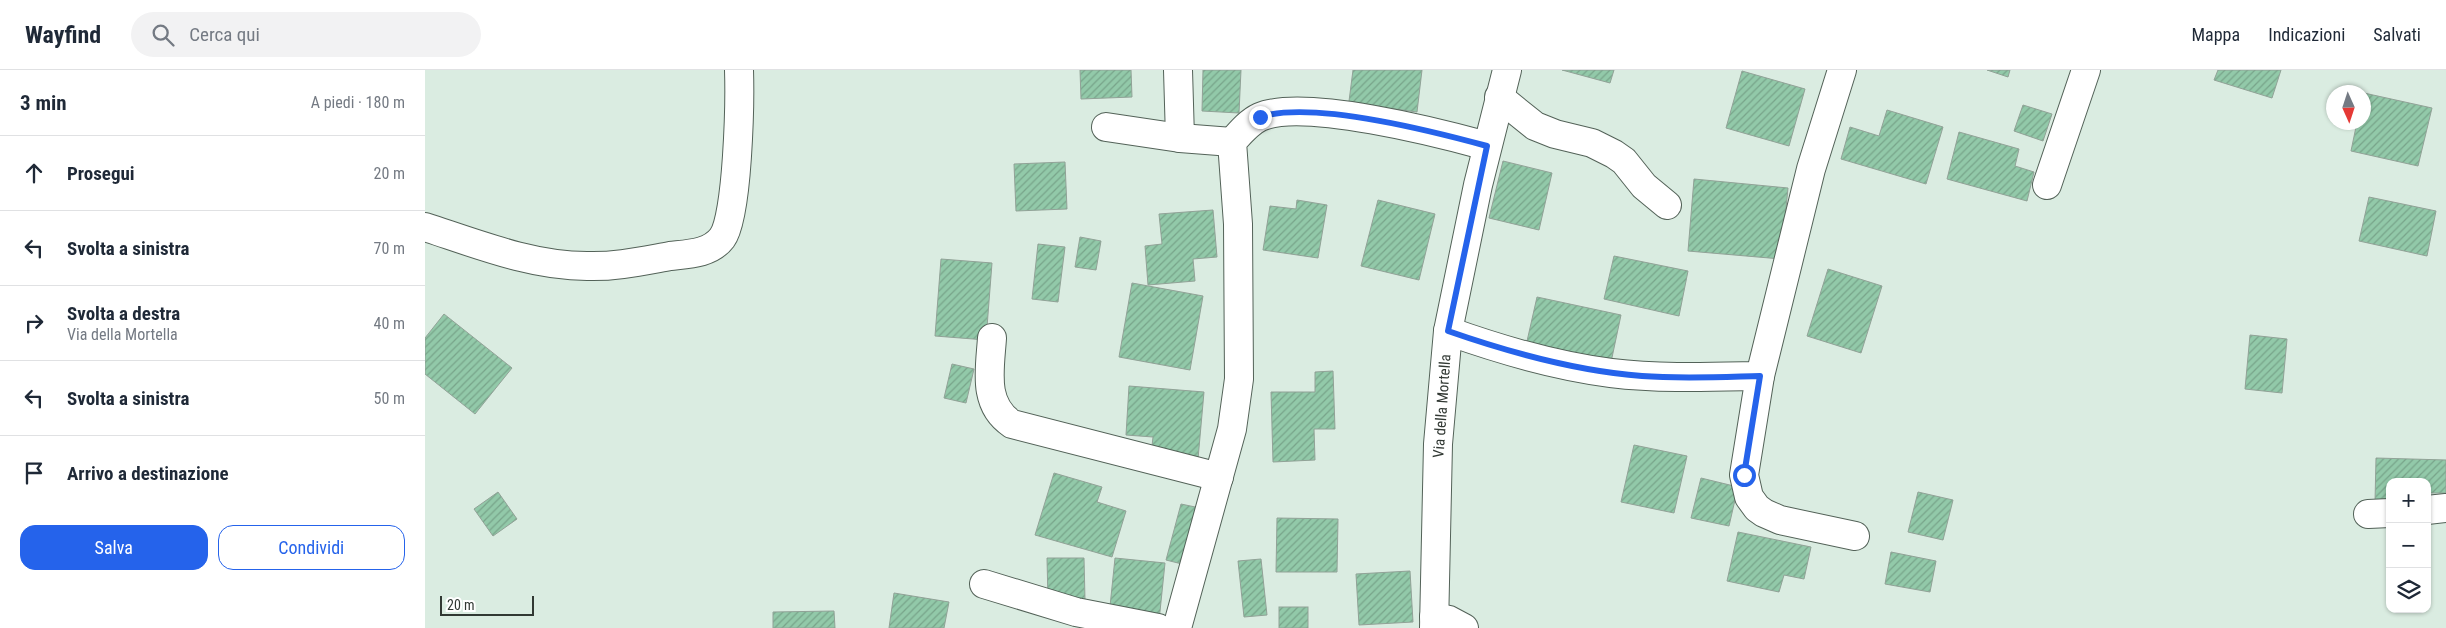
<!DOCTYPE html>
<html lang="it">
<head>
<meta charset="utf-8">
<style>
  :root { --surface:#fff; --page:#f2f2f3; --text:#1f2937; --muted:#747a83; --line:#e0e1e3; --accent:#2563eb }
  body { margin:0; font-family:"Roboto Condensed",sans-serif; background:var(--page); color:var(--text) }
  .controls { position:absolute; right:15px; bottom:15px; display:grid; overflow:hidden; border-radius:10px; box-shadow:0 1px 4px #0004 }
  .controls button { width:45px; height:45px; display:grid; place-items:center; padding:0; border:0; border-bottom:1px solid var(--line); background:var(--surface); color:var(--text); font:25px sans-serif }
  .compass { position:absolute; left:1901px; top:15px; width:45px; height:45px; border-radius:50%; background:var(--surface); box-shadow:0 1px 4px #0004; rotate:177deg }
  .scale { position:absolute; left:15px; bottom:12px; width:94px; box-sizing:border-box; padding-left:5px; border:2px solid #313833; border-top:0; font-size:14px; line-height:18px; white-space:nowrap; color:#313833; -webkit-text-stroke:4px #fff; paint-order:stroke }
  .stop { position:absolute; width:15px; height:15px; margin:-11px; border:4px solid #2563eb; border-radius:50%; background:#fff }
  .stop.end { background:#2563eb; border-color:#fff; box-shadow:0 1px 5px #0008 }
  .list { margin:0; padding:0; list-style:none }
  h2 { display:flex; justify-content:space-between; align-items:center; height:65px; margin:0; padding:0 20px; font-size:21px }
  h2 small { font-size:16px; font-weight:400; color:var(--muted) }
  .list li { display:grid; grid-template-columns:32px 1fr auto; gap:15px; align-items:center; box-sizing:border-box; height:75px; padding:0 20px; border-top:1px solid var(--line) }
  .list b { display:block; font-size:19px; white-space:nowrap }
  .list p { margin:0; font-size:16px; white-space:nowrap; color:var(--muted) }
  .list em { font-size:16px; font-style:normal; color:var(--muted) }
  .actions { display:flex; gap:10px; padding:15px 20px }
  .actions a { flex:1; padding:11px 0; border:1px solid var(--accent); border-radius:15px; text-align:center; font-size:18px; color:var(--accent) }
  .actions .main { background:var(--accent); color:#fff }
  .icon { flex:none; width:28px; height:28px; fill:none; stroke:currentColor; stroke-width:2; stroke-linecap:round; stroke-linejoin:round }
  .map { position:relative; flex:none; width:2021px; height:558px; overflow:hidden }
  header { display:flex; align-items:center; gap:30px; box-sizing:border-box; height:70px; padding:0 25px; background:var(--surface); border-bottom:1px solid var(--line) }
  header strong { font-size:24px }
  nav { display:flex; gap:28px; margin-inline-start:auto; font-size:18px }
  .search { width:350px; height:45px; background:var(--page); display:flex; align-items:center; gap:12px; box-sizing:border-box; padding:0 18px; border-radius:28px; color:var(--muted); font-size:19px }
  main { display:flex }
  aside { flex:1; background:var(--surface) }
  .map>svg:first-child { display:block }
  .building { fill:url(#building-hatch); stroke:#91a297 }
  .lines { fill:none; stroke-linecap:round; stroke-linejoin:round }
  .minor-casing { stroke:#536258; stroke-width:30 }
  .minor { stroke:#fff; stroke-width:28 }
  .route { stroke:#2563eb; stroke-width:6 }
  .labels { text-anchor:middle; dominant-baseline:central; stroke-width:4; stroke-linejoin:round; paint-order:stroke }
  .street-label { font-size:15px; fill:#313833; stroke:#fff }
</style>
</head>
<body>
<header>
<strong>Wayfind</strong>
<div class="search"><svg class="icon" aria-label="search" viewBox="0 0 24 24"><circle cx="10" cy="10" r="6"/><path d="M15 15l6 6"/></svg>Cerca qui</div>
<nav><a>Mappa</a><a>Indicazioni</a><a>Salvati</a></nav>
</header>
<main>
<aside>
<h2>3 min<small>A piedi · 180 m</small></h2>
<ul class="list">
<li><svg class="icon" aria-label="ahead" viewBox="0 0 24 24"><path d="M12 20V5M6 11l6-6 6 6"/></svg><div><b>Prosegui</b></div><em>20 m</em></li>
<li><svg class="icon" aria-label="left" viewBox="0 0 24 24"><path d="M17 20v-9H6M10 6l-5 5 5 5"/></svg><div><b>Svolta a sinistra</b></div><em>70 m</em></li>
<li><svg class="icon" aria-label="right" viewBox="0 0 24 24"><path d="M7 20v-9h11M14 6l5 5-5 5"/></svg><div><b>Svolta a destra</b><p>Via della Mortella</p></div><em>40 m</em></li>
<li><svg class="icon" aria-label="left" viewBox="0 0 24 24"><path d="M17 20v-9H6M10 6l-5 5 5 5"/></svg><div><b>Svolta a sinistra</b></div><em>50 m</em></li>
<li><svg class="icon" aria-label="arrive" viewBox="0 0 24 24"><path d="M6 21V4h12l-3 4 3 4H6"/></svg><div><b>Arrivo a destinazione</b></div></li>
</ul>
<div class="actions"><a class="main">Salva</a><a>Condividi</a></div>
</aside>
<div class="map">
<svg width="2021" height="558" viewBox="0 0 2021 558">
  <defs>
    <pattern id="building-hatch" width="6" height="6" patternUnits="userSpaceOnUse" patternTransform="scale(1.25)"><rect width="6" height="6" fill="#92c9a9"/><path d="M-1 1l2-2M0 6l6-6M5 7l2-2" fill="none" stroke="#78a48a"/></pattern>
  </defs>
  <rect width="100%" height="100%" fill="#daece1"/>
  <!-- building -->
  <g class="building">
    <path d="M 655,0 L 706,0 L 707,27 L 656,29 Z"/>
    <path d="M 778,0 L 816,0 L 814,43 L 777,41 Z"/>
    <path d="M 928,0 L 997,0 L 992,42 L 955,37 L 923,39 Z"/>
    <path d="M 1137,0 L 1189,0 L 1185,13 Z"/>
    <path d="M 1562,0 L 1585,0 L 1583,7 Z"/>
    <path d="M 1793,0 L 1856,0 L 1847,28 L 1789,10 Z"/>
    <path d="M 1317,1 L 1380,19 L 1364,76 L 1301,58 Z"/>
    <path d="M 1939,23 L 2007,38 L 1993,96 L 1926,81 L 1932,52 L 1938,52 Z"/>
    <path d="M 1598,35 L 1627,44 L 1618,71 L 1589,61 Z"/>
    <path d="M 1462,40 L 1518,57 L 1501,114 L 1416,89 L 1425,57 L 1454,66 Z"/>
    <path d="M 1534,62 L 1594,79 L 1590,96 L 1609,102 L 1602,131 L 1522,109 Z"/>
    <path d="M 1078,91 L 1127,103 L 1114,160 L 1064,148 Z"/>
    <path d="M 640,92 L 642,139 L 591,141 L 589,94 Z"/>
    <path d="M 1269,109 L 1363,118 L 1356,189 L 1263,181 Z"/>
    <path d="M 1944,127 L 2011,141 L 2002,186 L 1934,171 Z"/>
    <path d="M 872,130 L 902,135 L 893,188 L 838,180 L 845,136 L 871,139 Z"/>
    <path d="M 953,130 L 1010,144 L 994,210 L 936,196 Z"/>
    <path d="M 788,140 L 792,187 L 768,189 L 770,211 L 723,215 L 720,176 L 737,174 L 734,144 Z"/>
    <path d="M 655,167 L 676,171 L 671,200 L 650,197 Z"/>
    <path d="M 613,174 L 640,177 L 633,232 L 607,229 Z"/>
    <path d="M 1189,186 L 1263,201 L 1254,246 L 1179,229 Z"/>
    <path d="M 516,189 L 567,193 L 561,270 L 510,266 Z"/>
    <path d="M 1403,199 L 1457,216 L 1436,283 L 1382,266 Z"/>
    <path d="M 707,213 L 778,226 L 765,300 L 694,287 Z"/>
    <path d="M 1112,227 L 1196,245 L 1185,297 L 1100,280 Z"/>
    <path d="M 19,244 L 87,298 L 50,344 L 0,304 L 0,268 Z"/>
    <path d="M 1825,265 L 1862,269 L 1857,323 L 1820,319 Z"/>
    <path d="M 527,294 L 549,299 L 541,333 L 519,328 Z"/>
    <path d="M 908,301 L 910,359 L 889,359 L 890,390 L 848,392 L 846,322 L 890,322 L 890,302 Z"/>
    <path d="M 704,316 L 779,322 L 773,389 L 726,385 L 728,367 L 701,365 Z"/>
    <path d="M 1209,375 L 1262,386 L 1249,443 L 1196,432 Z"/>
    <path d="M 1951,388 L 2021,390 L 2021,423 L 2002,423 L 2002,412 L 1965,412 L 1965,432 L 1950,432 Z"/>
    <path d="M 629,403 L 677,417 L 672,432 L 701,441 L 687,487 L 610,465 Z"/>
    <path d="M 1276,408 L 1313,417 L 1304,456 L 1266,448 Z"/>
    <path d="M 73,422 L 92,449 L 68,466 L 49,439 Z"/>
    <path d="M 1493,422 L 1528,430 L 1518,470 L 1483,462 Z"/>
    <path d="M 756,434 L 775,438 L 761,495 L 741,490 Z"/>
    <path d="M 852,448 L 913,449 L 912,502 L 851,502 Z"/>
    <path d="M 1313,462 L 1386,477 L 1379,509 L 1359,505 L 1354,522 L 1302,511 Z"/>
    <path d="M 1466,482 L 1511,491 L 1505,522 L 1460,514 Z"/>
    <path d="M 622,488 L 659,488 L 660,530 L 623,531 Z"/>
    <path d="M 690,488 L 740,493 L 734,551 L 684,546 Z"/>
    <path d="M 836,489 L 842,545 L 819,547 L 813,491 Z"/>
    <path d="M 985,501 L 988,552 L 934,555 L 931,504 Z"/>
    <path d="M 469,523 L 524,532 L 519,558 L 464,558 Z"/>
    <rect x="854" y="537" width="29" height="21"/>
    <path d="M 409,541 L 410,558 L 348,558 L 348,542 Z"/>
  </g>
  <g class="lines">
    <!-- minor casing -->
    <g class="minor-casing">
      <g id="minor">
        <path d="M 753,0 L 755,68"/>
        <path d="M 1417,0 L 1386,99 L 1335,306 L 1319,405 L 1324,427 L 1332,438 L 1339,443 L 1355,450 L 1430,466"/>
        <path d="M 1074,27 L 1110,56 L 1130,64 L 1167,73 L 1189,84 L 1199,91 L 1219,116 L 1242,135"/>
        <path d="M 681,57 L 755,68 L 807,72"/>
        <path d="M 1622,115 L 1661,0"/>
        <path d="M 0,157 C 52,174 107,196 162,196 C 190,197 217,191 245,186 C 262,184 285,184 297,168 C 313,147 315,31 314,0"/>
        <path d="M 1023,261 C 1076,280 1131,296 1186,303 C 1236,309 1285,307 1335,306"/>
        <path d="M 567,268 C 565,299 557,334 587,354 L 794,407"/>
        <path d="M 2002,440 L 2021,438"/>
        <path d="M 1943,444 L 1965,443"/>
        <path d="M 559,514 L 651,542 L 733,558"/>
        <path d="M 1009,547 L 1024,550 L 1039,558"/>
        <path d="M 752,558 L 807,359 L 814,309 L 813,154 L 807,72 C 815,63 824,52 835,47 C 878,28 1015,63 1062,76"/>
        <path d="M 1009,558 L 1013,374 L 1023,261 L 1053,115 L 1082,0"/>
      </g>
    </g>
    <!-- minor -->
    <use href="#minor" class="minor"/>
  </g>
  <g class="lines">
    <!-- route -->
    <path class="route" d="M 835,47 C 888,30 1007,61 1062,76 L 1023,261 C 1086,283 1151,301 1217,306 C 1256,309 1296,307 1335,306 L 1319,405"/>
  </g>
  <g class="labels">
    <!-- street labels -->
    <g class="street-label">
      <text transform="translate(1017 336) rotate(-86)">Via della Mortella</text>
    </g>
  </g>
</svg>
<div class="controls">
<button>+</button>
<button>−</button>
<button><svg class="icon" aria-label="layers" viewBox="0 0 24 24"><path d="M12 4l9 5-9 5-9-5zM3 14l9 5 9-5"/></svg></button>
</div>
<svg class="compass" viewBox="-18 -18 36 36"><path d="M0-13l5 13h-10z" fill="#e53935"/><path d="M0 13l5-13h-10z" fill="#747a83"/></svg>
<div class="scale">20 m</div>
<div class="stop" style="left:1319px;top:405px"></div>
<div class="stop end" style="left:835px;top:47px"></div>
</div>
</main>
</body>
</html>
